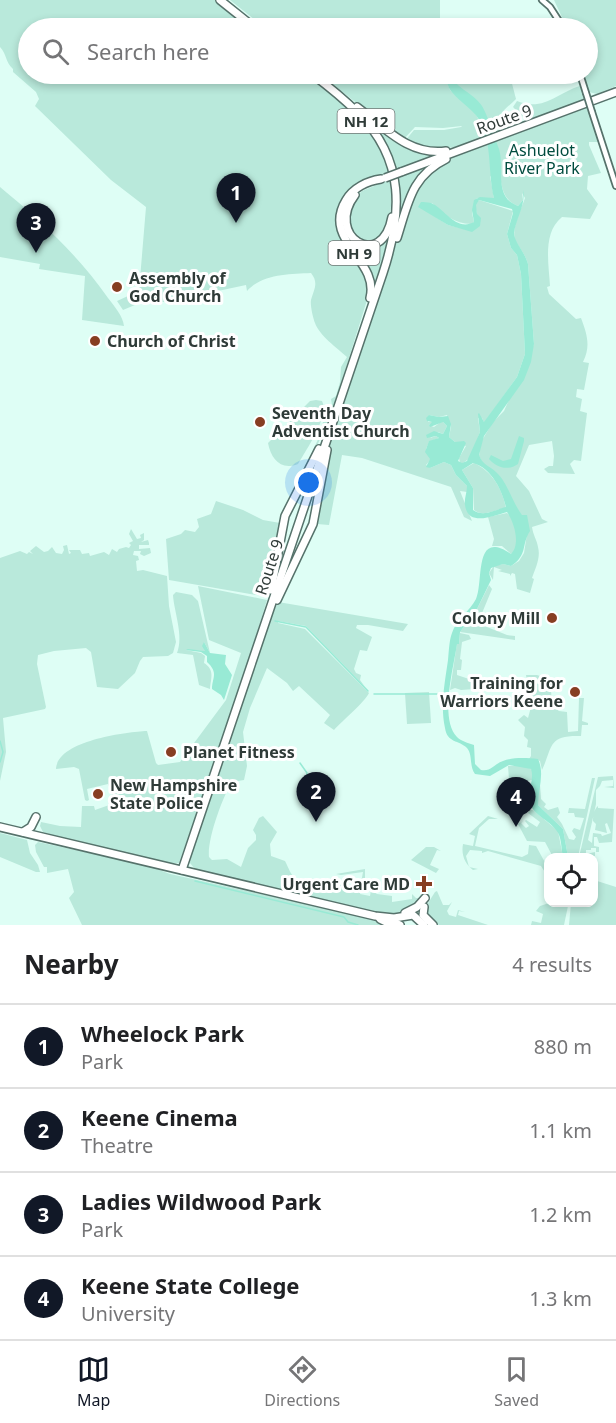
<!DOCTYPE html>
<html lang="en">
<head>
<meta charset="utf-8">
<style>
  :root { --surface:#fff; --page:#f6f6f6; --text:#202124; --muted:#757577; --line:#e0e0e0; --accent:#111827 }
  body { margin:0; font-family:"Noto Sans",sans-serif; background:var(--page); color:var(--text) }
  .controls { position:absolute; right:18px; bottom:18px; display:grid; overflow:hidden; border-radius:12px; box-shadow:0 3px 9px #0003 }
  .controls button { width:54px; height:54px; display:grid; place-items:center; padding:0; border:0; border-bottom:2px solid var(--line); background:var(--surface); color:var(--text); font:30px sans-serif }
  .you { position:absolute; left:309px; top:483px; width:21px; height:21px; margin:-15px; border:4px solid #fff; border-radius:50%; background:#1a73e8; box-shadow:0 0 0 9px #1a73e833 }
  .badge { display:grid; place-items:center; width:39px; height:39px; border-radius:50%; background:var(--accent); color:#fff; font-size:20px; font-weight:700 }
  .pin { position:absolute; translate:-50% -50px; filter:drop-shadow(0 2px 3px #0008) }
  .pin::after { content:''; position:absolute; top:32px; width:21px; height:18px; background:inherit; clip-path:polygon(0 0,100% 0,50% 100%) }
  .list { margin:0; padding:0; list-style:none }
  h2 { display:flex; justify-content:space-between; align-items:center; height:78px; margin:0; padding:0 24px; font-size:26px }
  h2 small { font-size:20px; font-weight:400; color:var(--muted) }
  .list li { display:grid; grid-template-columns:39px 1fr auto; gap:18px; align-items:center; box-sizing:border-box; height:84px; padding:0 24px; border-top:2px solid var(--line) }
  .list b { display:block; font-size:22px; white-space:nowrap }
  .list p { margin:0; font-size:20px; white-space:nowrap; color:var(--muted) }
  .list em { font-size:20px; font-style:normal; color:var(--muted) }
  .icon { flex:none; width:33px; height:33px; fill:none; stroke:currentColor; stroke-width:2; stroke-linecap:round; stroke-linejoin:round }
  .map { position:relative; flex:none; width:616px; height:925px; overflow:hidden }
  .search { position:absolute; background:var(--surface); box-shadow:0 3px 9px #0003; left:18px; right:18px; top:18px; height:66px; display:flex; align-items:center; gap:15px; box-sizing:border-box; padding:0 21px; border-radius:33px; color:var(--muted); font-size:22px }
  .sheet { height:414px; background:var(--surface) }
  nav { display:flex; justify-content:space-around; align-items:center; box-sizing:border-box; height:84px; border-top:2px solid var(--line); background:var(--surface); font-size:16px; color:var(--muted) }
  nav a { display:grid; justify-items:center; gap:3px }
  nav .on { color:var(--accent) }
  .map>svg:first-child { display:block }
  .green { fill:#b9e9db }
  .water { fill:#98ead5; fill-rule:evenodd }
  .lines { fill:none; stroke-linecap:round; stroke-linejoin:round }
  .stream { stroke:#98ead5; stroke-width:1.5 }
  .secondary-casing { stroke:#56726b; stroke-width:8 }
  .highway-casing { stroke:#56726b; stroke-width:10 }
  .secondary { stroke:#fff; stroke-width:4.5 }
  .highway { stroke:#fff; stroke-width:7 }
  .secondary-bridge-casing { stroke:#56726b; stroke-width:8; stroke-linecap:butt }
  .highway-bridge-casing { stroke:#56726b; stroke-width:10; stroke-linecap:butt }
  .secondary-bridge { stroke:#fff; stroke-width:4.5 }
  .highway-bridge { stroke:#fff; stroke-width:7 }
  .poi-dot { fill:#873e22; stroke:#fff; stroke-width:2 }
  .labels { text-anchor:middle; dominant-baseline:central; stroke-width:6; stroke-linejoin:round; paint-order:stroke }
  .shield { fill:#fff; stroke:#6d7674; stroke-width:1.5 }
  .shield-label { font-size:15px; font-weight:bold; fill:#2f3b38 }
  .street-label { font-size:16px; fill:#2f3b38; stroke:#fff }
  .park-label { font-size:16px; fill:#004b3e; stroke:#fff }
  .poi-label { font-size:16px; font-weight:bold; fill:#2f3b38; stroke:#fff; text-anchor:start }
</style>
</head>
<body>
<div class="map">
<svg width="616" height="925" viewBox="0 0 616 925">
  <rect width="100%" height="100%" fill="#defef5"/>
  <!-- green -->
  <g class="green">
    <path d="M 0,0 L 217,0 L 251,28 L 28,28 L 28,74 L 307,74 C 315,81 308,83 321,84 C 355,112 375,129 390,172 L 362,183 L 339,222 L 368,277 L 368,297 L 334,406 L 306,472 L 313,450 L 322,431 L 323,422 L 326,412 L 332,405 L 331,399 L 336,396 L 340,382 L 341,367 L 347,357 C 337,348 319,335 315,323 C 313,318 310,305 311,300 C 314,289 319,283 311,273 C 289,274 262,274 247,291 L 246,285 L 166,302 L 142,302 L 123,310 L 117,301 L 139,291 L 146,207 L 111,180 L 35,106 L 39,99 L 36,92 L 13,72 L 13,69 C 5,62 7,54 0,47 Z"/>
    <path d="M 230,0 L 440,0 L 440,28 L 265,28 Z"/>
    <path d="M 554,0 L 616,0 L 616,86 L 597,94 L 589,92 L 583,74 L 588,74 L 588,28 L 567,28 Z"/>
    <path d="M 320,74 L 444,74 L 450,90 L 474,111 L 482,126 L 485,136 L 455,147 L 430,150 L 405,141 L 414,130 L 444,130 L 461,127 L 462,126 L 443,128 L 415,127 L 403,140 Z"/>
    <path d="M 510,76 L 516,99 C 507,108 492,118 495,132 L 492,133 L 489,121 L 456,84 L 490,78 L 501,82 Z"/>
    <path d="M 580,86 L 585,100 L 534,120 L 527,121 L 513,107 L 517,101 C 543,112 557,93 580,86 Z"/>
    <path d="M 586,105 L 599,142 L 589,142 L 589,145 L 601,173 L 588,176 L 587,189 L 598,204 L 590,219 L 562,217 C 542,233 549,265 550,286 L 547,287 L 549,294 L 576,319 L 581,318 C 587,334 591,346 583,362 L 589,363 L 584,390 L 577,389 L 576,397 L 582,399 L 580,411 L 587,413 L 581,461 L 574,460 L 570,464 L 575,474 L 548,473 L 544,469 L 549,466 L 553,466 L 554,456 L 552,441 L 529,445 L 516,476 L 529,491 L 542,519 L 548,522 L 532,527 C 533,535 537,540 538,547 C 541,558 535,569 532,578 L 534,579 L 530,593 L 517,589 L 515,574 L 512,573 L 510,576 L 510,574 L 498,571 L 502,570 L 494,567 L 493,580 L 489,573 L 494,566 L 503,564 L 511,566 L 519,561 L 524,553 L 527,534 L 526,521 L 483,464 L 479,456 L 481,442 L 493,422 L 504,411 L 534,344 L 528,264 C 525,254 521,250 516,242 C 510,230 521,210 525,198 L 522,193 L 523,200 L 518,206 C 506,201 503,193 501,182 L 490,176 L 494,198 L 477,198 L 472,213 L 474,222 L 471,224 C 455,224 443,214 432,203 L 425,210 L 448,225 L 472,231 L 477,214 L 475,205 L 479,200 L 513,211 L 507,234 L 511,248 L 517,255 L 521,274 L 525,354 L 517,377 L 484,423 L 482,418 L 478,418 L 480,432 L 470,458 L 463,463 L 460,463 L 459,458 L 466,446 L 455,442 L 449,437 L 451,427 L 447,415 L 439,417 L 429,415 L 428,422 L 433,422 L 429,425 L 434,427 L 442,421 L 447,426 L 443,434 L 438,432 L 430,438 L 436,436 L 439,438 L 429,442 L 426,449 L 431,459 L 426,465 L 430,468 L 444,462 L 451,465 L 456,475 L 467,486 L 467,492 L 460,491 L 472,521 L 464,517 L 451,487 L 362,458 L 342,455 L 329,525 L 317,524 L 316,521 L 327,451 L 415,187 L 438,164 L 462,152 Z"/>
    <path d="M 360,109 L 406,145 L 437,155 L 394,170 Z"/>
    <path d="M 433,163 L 425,170 L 397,231 L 396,178 Z"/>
    <path d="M 391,179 C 393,201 391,217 382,237 L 371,243 L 361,242 L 349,229 L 347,221 L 354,199 L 362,191 Z"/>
    <path d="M 0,187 C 40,220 78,255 108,298 C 114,306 123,316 124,326 L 82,320 L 85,276 L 39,269 L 40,264 L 0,257 Z"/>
    <path d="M 358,191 L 350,201 L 347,233 L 370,246 L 390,229 L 390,241 L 373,293 L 371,281 L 347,240 L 349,198 Z"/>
    <path d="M 316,400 L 322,401 C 330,416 306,450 298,464 C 281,471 271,459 268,443 L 310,401 Z"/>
    <path d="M 474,463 C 493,472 502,489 506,508 C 495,509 484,518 474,510 L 473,488 L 462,470 Z"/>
    <path d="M 216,501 L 243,510 L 263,520 L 280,523 L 272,582 L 268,597 L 169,580 L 166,539 L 181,534 L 185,530 L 195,532 L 199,527 L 197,519 L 211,514 Z"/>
    <path d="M 507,513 C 519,521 516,537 516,551 L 511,554 L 502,546 L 492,546 L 494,539 L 488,517 Z"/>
    <path d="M 131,529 L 137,539 L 141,538 L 140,535 L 144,533 L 144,540 L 141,542 L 148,540 L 149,543 L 149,545 L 139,545 L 139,549 L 150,548 L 151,553 L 144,556 L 140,554 L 141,551 L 134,551 L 133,555 L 138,556 L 139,560 L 136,561 L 137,571 L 143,570 L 167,576 L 169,606 L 176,642 L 173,653 L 168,656 L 143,657 L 140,661 L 135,673 L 118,689 L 97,687 L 91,652 L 86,648 L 54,651 L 38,655 L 37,664 L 46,707 L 45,709 L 3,718 L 6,752 L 0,781 L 0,558 L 20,551 L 27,554 L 29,552 L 33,554 L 30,551 L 36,546 L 44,552 L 48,551 L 52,547 L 56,553 L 62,554 L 64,550 L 63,546 L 67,545 L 69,554 L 71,553 L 69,550 L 80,550 L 82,554 L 89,553 L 90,556 L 104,552 L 109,555 L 112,549 L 117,552 L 119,549 L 126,547 L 129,548 L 131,545 L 129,543 L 133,541 L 129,534 Z"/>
    <path d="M 489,585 L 492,589 L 480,618 L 482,625 L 507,635 L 515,636 L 515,640 L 460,632 L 477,609 Z"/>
    <path d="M 198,586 L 267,600 L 236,702 L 179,863 L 169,863 L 61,838 L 43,832 L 40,826 L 41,822 L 60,826 L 81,827 L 82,806 L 94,806 L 95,810 L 115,803 L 108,784 L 87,789 L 89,800 L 87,801 L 85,800 L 79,769 L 74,767 L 56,769 C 57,741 125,732 147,731 L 156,763 L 158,765 L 180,762 L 226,700 L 241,653 L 209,640 Z"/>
    <path d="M 176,592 L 192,595 L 198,601 L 210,653 L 204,642 L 205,651 L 186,650 L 201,653 L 205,656 L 204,663 C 215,670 211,678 210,689 L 199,685 L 193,655 L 177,653 C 184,636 174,612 173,595 Z"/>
    <path d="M 278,602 L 408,624 L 403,631 L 368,625 L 357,625 L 356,628 L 372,637 L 367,651 L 360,650 L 354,669 L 356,673 L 361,675 L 360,680 L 365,687 L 306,626 L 278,621 L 278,623 L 305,629 L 369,693 C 364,703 343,720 334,730 L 324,723 L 330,715 L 299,686 L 293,691 L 287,683 L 267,668 L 250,708 L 243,732 L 247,766 L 244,780 L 232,782 C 223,796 207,839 209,857 L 212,860 L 227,859 L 241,867 L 248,848 L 256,840 L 256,835 L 253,830 L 259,818 L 263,816 L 277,832 L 270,844 L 271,856 L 285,861 C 293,877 292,881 311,881 L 312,878 L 314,881 L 331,884 L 334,881 L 334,883 L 360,889 L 363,872 L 341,875 L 336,874 L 365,869 L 365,879 L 363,879 L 360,894 L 370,896 L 371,890 L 377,894 L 392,896 L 392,902 L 412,899 L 412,894 L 416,898 L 421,898 C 405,923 378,911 372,911 L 195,869 L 190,863 L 191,850 L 204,811 L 265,631 Z"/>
    <path d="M 460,633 L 469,635 L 471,639 L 462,642 L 460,659 L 462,660 L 461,670 L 457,670 L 457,675 L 472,680 L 475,689 L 461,690 L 455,688 L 450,690 L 457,643 L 459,644 Z"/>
    <path d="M 526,675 L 537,675 L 555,681 L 551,690 L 552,706 L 559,711 L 567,712 L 568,732 L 578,731 L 579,698 L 584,698 L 582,721 L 588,723 L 588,725 L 582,725 L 581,736 C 547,735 553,747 542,770 L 540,761 L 534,759 L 529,759 L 531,756 L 531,748 L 527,747 L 528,740 L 524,736 L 525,727 L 518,720 L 524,715 L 528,718 L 531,707 L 529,704 L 535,699 L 525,689 L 528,688 Z"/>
    <path d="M 429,692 L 431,723 L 407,724 L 405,693 Z"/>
    <path d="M 508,766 L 527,766 L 533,771 L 532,780 L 512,784 L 509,779 Z"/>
    <path d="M 598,777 L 613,776 L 614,788 L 604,787 L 613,786 L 613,780 L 602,781 L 600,786 L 596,790 L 596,804 L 588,840 L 592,843 L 593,833 L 601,834 L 602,836 L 611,833 L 607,823 L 605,824 L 607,833 L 595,830 L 596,824 L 593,821 C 593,816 594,809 598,806 L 598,808 L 614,809 L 612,842 L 599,843 L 597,837 L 594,837 L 594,846 L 599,847 L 599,852 L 596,852 L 596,848 L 591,848 L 591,850 L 586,850 L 586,854 L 595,852 L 595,856 L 579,857 Z"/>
    <path d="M 592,778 L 595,778 L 578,857 L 568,857 L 563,829 L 538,805 L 538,786 L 540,785 L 541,799 L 546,804 L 544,807 L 548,810 L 558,807 L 560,813 L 557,817 L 562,824 L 569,839 L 574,840 L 576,837 L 572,831 L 574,828 L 580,830 L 584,818 L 575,817 L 574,813 L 568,813 L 569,808 L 585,809 Z"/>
    <path d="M 530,810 L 533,810 L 558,831 L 563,857 L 553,857 L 545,842 L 527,841 L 518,824 L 523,821 L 521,823 L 526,828 L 529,826 L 525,821 L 526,820 L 537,827 L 540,822 L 528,813 Z"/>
    <path d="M 488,816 L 498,819 L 489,819 L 479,828 L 475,846 L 522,857 L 528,854 L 529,845 L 536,846 L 548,868 L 548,877 L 541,866 L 488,851 L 482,853 L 482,851 L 470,850 L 466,856 L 469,867 L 478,869 L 473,870 C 465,864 461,855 463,844 L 473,846 L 475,836 L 469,834 Z"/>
    <path d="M 0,833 L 27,840 L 30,853 L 38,865 L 40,872 L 36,872 L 0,857 Z"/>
    <path d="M 38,842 L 146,865 L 170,874 L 373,919 L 387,925 L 82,925 L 69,898 L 74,892 L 68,869 L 47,873 L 47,867 L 44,867 L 36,852 L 35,845 Z"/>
    <path d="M 426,847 L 434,847 L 441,851 L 437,850 L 430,865 L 439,869 L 436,873 L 411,860 Z"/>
    <path d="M 594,880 L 616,887 L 616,925 L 569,925 L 571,903 L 594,902 Z"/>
    <path d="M 437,891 L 443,905 L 449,905 L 452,902 L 447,911 L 449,915 L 456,917 L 458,910 L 465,912 L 459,911 L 458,915 L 488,925 L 439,925 L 427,919 L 425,908 L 435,892 Z"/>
    <path d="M 549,903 L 567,903 L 568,906 L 564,925 L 531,925 L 532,921 L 541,923 L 543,914 L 536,911 L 540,906 Z"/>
  </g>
  <!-- water -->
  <g class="water">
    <path d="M 444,74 L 450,74 C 456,89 473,92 482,106 C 487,114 495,138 499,149 C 505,168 493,197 518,206 L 523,200 L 523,190 C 526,205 516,218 514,233 C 514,242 525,252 528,264 L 534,344 L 531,362 L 524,380 L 484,436 L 479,455 C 483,466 489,465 496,472 C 508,483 512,502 522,515 L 527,515 L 530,531 C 521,545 528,555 511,566 L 503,564 L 491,568 L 489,573 L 491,580 L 477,609 L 460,632 L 459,644 L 457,644 C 454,666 439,719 457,737 C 461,741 468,743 474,745 L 475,764 L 481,770 C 491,772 494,764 503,761 C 513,757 527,758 538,759 C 545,774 538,789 538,805 L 563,829 L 568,857 L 563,857 C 561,849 562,836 556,830 C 548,819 534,816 530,803 C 526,791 535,781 531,769 L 509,765 L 490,776 L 475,774 C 469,766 473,755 467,748 C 459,740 447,743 445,728 C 440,705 445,682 448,660 C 449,651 449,641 452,633 C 456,620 470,611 476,599 C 484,582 473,528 511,554 C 521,544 514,522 507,512 C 495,515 468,528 465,505 C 464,499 467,493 467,486 L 456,475 L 451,465 L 444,462 L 430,468 L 426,467 L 430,459 L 425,452 L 429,441 L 439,438 L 436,436 L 427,438 L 426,435 L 434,431 L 443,434 L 447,426 L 443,422 L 430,427 L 429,425 L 432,422 L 427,421 L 426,418 L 429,415 L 439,417 L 448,416 L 451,424 L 449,437 L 455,442 L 464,441 L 466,443 L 458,461 L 462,463 L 467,461 L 480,432 L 478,414 L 479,413 L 484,422 L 517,377 L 525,354 L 521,274 L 517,255 L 511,248 L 507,234 L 513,213 L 512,209 L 479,200 L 476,205 L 477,214 L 481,218 L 480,226 L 472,232 L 448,225 L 418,207 L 421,202 C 424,202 427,202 431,203 C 444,208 456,232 474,222 L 472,210 L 474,200 L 480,197 L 494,198 C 488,174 492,148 482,125 C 475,109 461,104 451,91 C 447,86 447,79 444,74 ZM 473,463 C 492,468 502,491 506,507 C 496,509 484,518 473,510 L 473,488 L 462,470 Z"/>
    <path d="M 519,436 L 524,438 L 524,441 L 518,464 C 508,471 497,468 489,459 L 491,455 L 503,461 L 511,459 Z"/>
    <path d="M 204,642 L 210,653 L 226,655 L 225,664 L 232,675 L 224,700 L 221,695 L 212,689 C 212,678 219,673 207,662 L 207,656 L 201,652 L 186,650 L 188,649 L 205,651 L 202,646 Z"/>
  </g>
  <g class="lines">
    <!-- stream -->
    <g class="stream">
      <path d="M 275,621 L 306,627 L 368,691"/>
      <path d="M 374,694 L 445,694"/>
      <path d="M 0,741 L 3,752 L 0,762"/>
      <path d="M 300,763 L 307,773 C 303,787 312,797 320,808"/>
      <path d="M 195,881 L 344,917 L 348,922 L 358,925"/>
    </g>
    <!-- secondary casing -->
    <g class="secondary-casing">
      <g id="secondary">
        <path d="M 542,0 L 550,7 L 561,24"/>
        <path d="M 580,74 L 586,93"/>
        <path d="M 592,112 L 616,186"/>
      </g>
    </g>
    <!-- highway casing -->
    <g class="highway-casing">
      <g id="highway">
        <path d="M 220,0 L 255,28"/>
        <path d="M 357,107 C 384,127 409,156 446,151"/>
        <path d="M 401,172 L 616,92"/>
        <path d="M 355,195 C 324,236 382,272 392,217"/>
        <path d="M 397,238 C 408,204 411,176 446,159"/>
        <path d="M 370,298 C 380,260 321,241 346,200 C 353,188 367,181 381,179"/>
        <path d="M 271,590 L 285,516 L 319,449"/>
        <path d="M 277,600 L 313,524 L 327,450"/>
        <path d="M 0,827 L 375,916 L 394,918 L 413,915 L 424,925"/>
        <path d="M 23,832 L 31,827 L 36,817"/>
        <path d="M 182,870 L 383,273 C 402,215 406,160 358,113 C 344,99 328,86 312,74"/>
        <path d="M 424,907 L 423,915 L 433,925"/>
        <path d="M 405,913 L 417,907 L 425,898"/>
        <path d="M 380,919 L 392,925"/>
        <path d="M 388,920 L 400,925"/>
      </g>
    </g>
    <!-- secondary -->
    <use href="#secondary" class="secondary"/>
    <!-- highway -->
    <use href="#highway" class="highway"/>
    <!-- secondary-bridge casing -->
    <g class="secondary-bridge-casing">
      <path id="secondary-bridge" d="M 586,93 L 592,112"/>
    </g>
    <!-- highway-bridge casing -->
    <g class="highway-bridge-casing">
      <path id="highway-bridge" d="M 385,178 L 401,172"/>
    </g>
    <!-- secondary-bridge -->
    <use href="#secondary-bridge" class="secondary-bridge"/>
    <!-- highway-bridge -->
    <use href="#highway-bridge" class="highway-bridge"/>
  </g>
  <!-- markers -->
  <g class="poi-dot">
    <circle cx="117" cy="287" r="6"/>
    <circle cx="95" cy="341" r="6"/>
    <circle cx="260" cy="422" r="6"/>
    <circle cx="552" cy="618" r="6"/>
    <circle cx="575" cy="692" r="6"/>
    <circle cx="171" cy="752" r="6"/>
    <circle cx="98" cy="794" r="6"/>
    <path d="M421 875h6v6h6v6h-6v6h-6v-6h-6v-6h6z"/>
  </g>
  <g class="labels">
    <!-- shield labels -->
    <g class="shield">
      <rect x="337.5" y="109" width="57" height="24" rx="4.5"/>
      <rect x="328.5" y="241" width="51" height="24" rx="4.5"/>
    </g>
    <g class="shield-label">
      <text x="366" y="121">NH 12</text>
      <text x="354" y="253">NH 9</text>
    </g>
    <!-- street labels -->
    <g class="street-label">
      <text transform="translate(504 119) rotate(-20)">Route 9</text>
      <text transform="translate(269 567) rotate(-72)">Route 9</text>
    </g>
    <!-- park labels -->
    <g class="park-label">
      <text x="542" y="150">Ashuelot<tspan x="542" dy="18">River Park</tspan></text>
    </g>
    <!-- poi labels -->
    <g class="poi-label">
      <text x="129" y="278">Assembly of<tspan x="129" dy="18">God Church</tspan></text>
      <text x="107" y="341">Church of Christ</text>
      <text x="272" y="413">Seventh Day<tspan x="272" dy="18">Adventist Church</tspan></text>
      <text x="540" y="618" text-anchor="end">Colony Mill</text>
      <text x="563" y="683" text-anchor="end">Training for<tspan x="563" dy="18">Warriors Keene</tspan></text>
      <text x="183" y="752">Planet Fitness</text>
      <text x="110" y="785">New Hampshire<tspan x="110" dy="18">State Police</tspan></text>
      <text x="410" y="884" text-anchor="end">Urgent Care MD</text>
    </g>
  </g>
</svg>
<div class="controls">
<button><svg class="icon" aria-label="locate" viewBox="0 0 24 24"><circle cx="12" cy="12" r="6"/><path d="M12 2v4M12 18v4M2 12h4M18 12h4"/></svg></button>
</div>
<div class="you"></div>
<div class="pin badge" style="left:236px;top:223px">1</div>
<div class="pin badge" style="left:316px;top:822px">2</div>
<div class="pin badge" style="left:36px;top:253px">3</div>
<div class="pin badge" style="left:516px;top:827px">4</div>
<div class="search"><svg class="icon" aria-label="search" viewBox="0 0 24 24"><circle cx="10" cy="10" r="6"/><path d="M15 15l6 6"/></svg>Search here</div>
</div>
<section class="sheet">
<h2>Nearby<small>4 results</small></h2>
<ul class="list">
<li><span class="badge">1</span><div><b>Wheelock Park</b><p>Park</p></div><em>880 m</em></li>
<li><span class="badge">2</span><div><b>Keene Cinema</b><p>Theatre</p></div><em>1.1 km</em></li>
<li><span class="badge">3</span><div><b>Ladies Wildwood Park</b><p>Park</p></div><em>1.2 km</em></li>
<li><span class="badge">4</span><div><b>Keene State College</b><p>University</p></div><em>1.3 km</em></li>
</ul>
</section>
<nav>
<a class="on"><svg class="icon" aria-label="map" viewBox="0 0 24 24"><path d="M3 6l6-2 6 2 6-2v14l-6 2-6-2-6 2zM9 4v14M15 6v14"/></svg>Map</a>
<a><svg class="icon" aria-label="directions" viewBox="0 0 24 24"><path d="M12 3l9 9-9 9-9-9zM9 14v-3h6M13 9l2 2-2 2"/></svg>Directions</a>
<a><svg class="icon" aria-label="saved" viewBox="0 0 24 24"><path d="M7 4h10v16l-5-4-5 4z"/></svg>Saved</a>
</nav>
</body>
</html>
